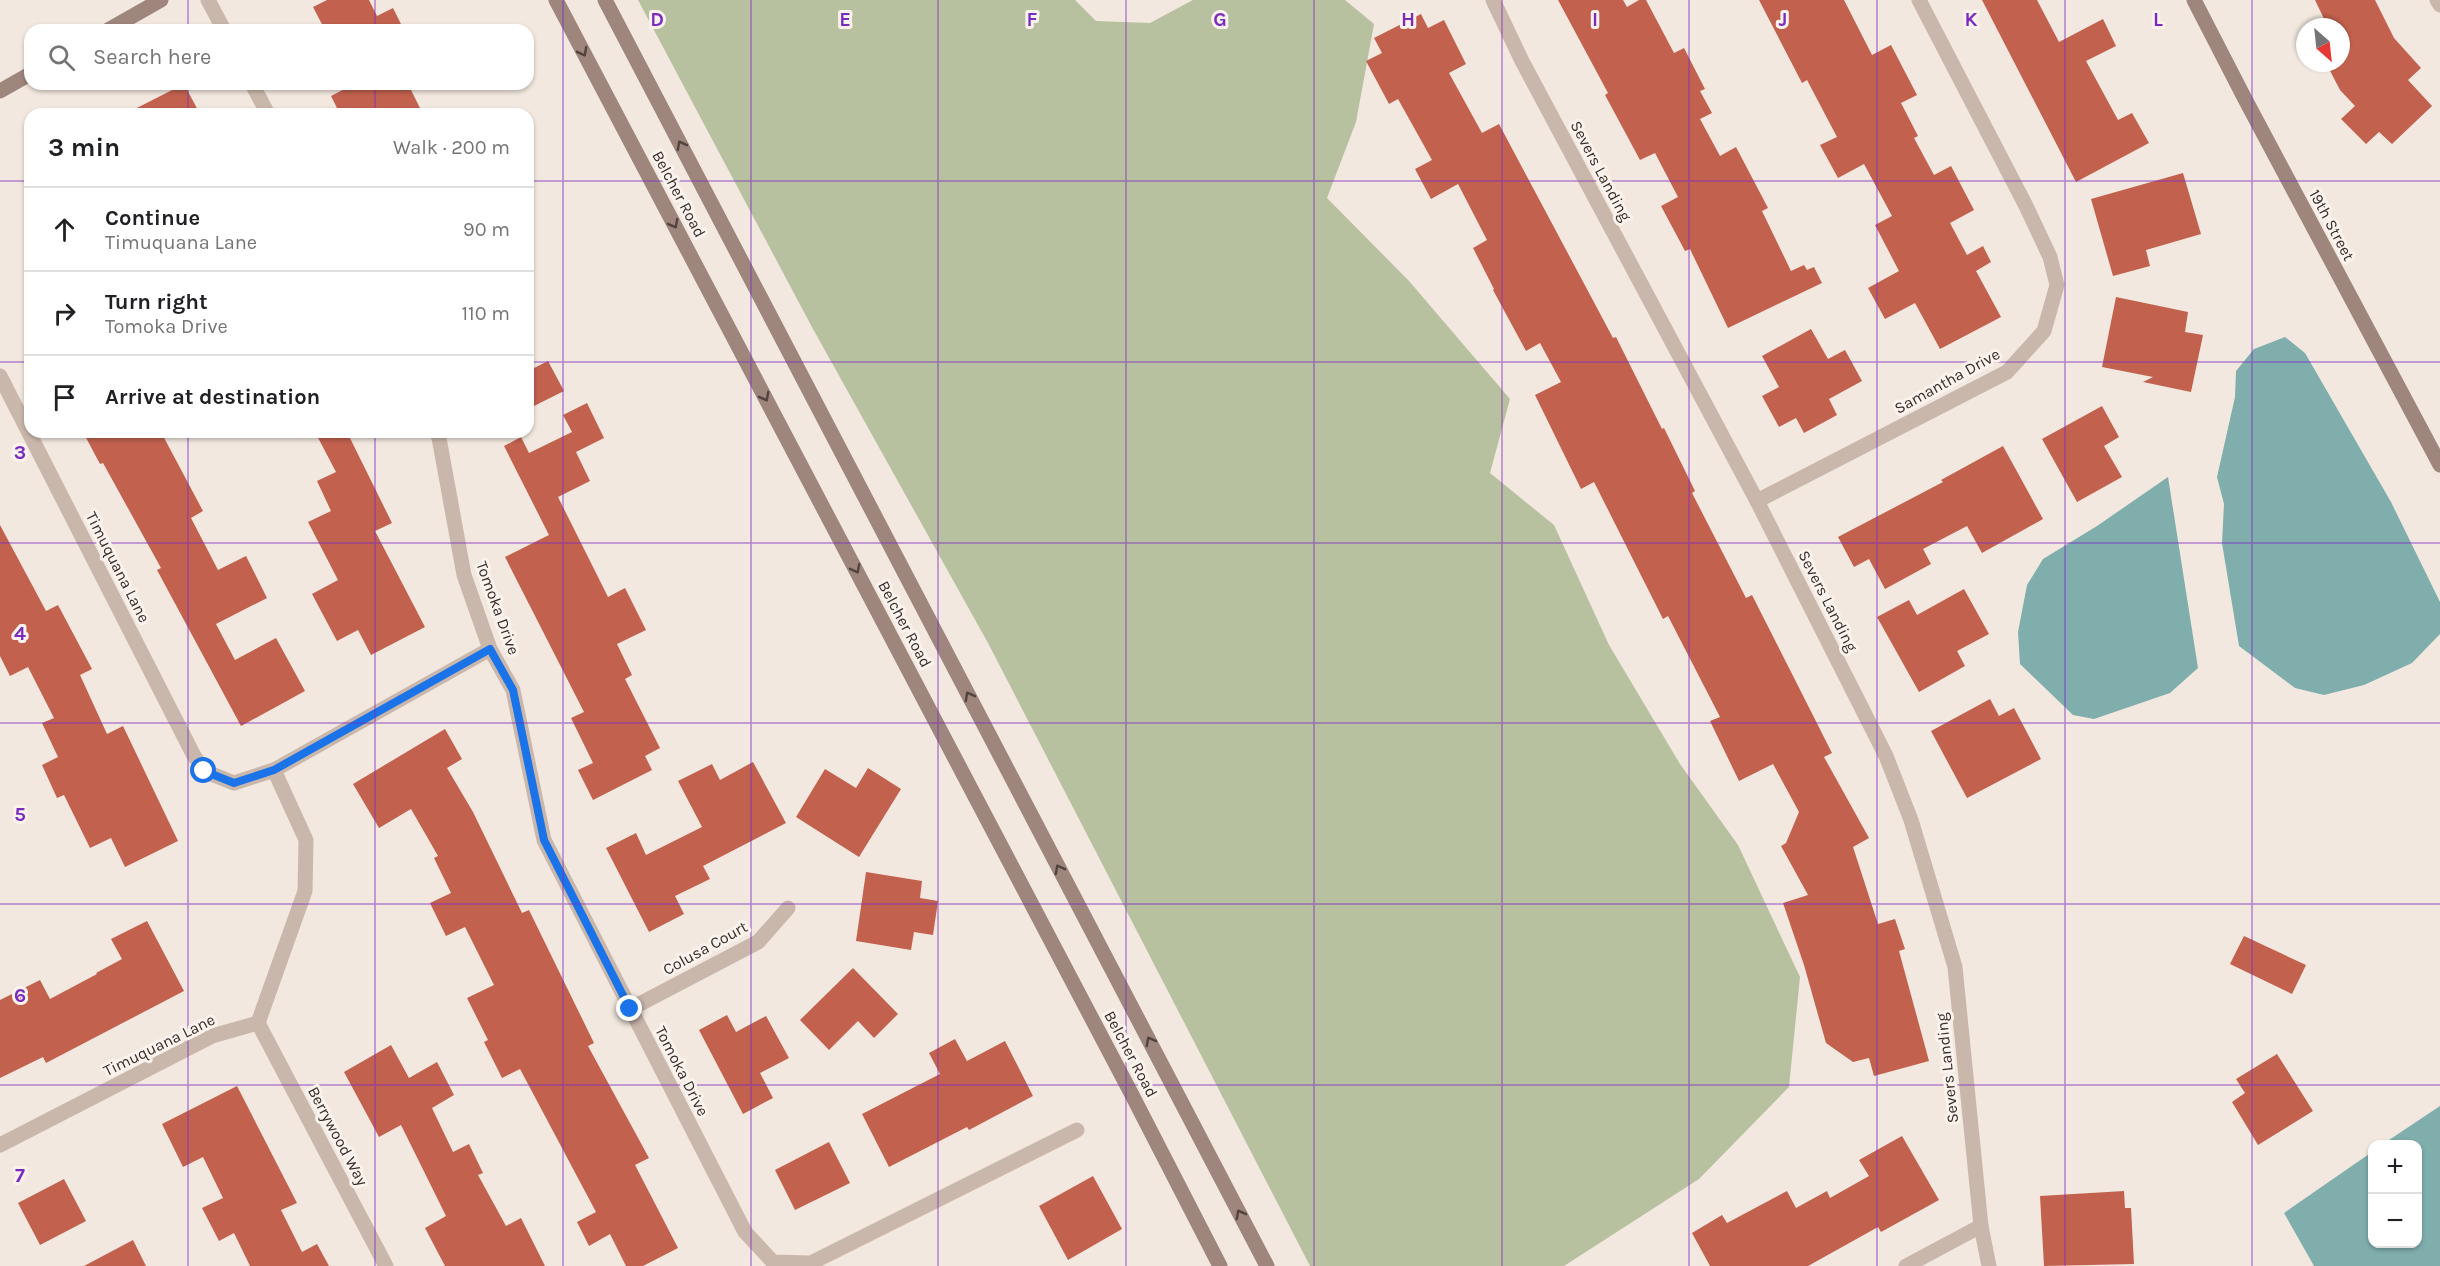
<!DOCTYPE html>
<html lang="en">
<head>
<meta charset="utf-8">
<style>
  :root { --surface:#fff; --page:#f6f6f6; --text:#202124; --muted:#757577; --line:#e0e0e0 }
  body { margin:0; font-family:Karla,sans-serif; background:var(--page); color:var(--text) }
  .controls { position:absolute; right:18px; bottom:18px; display:grid; overflow:hidden; border-radius:12px; box-shadow:0 2px 4px #0004 }
  .controls button { width:54px; height:54px; display:grid; place-items:center; padding:0; border:0; border-bottom:2px solid var(--line); background:var(--surface); color:var(--text); font:30px sans-serif }
  .compass { position:absolute; left:2296px; top:18px; width:54px; height:54px; border-radius:50%; background:var(--surface); box-shadow:0 2px 4px #0004; rotate:153deg }
  .stop { position:absolute; width:18px; height:18px; margin:-14px; border:4px solid #1a73e8; border-radius:50%; background:#fff }
  .stop.end { background:#1a73e8; border-color:#fff; box-shadow:0 2px 6px #0008 }
  .list { margin:0; padding:0; list-style:none }
  h2 { display:flex; justify-content:space-between; align-items:center; height:78px; margin:0; padding:0 24px; font-size:26px }
  h2 small { font-size:20px; font-weight:400; color:var(--muted) }
  .list li { display:grid; grid-template-columns:39px 1fr auto; gap:18px; align-items:center; box-sizing:border-box; height:84px; padding:0 24px; border-top:2px solid var(--line) }
  .list b { display:block; font-size:22px; white-space:nowrap }
  .list p { margin:0; font-size:20px; white-space:nowrap; color:var(--muted) }
  .list em { font-size:20px; font-style:normal; color:var(--muted) }
  .icon { flex:none; width:33px; height:33px; fill:none; stroke:currentColor; stroke-width:2; stroke-linecap:round; stroke-linejoin:round }
  .map { position:relative; flex:none; width:2440px; height:1266px; overflow:hidden }
  .search { position:absolute; background:var(--surface); box-shadow:0 2px 4px #0004; left:24px; top:24px; width:510px; height:66px; display:flex; align-items:center; gap:15px; box-sizing:border-box; padding:0 21px; border-radius:18px; color:var(--muted); font-size:22px }
  .panel { position:absolute; background:var(--surface); box-shadow:0 2px 4px #0004; left:24px; top:108px; width:510px; height:330px; border-radius:18px }
  .map>svg:first-child { display:block }
  .green { fill:#b8c19f }
  .water { fill:#7faead }
  .building { fill:#c2614e }
  .lines { fill:none; stroke-linecap:round; stroke-linejoin:round }
  .street { stroke:#cab7ab; stroke-width:15 }
  .secondary { stroke:#9e867c; stroke-width:15 }
  .oneway { stroke:#52433e }
  .route { stroke:#1a73e8; stroke-width:8 }
  .grid { fill:none; stroke:#7b2cbf; stroke-width:1.5; stroke-opacity:0.55 }
  .labels { text-anchor:middle; dominant-baseline:central; stroke-width:6; stroke-linejoin:round; paint-order:stroke }
  .street-label { font-size:16px; fill:#382d2a; stroke:#faf2ec }
  .grid-label { font-size:20px; text-anchor:middle; font-weight:bold; fill:#7b2cbf; stroke:#faf2ec; stroke-width:6; stroke-linejoin:round; paint-order:stroke }
</style>
</head>
<body>
<div class="map">
<svg width="2440" height="1266" viewBox="0 0 2440 1266">
  <rect width="100%" height="100%" fill="#f2e8df"/>
  <!-- green -->
  <path class="green" d="M 638,0 L 1075,0 L 1096,21 L 1150,23 L 1193,0 L 1345,0 L 1374,24 L 1356,122 L 1327,198 L 1409,281 L 1510,399 L 1490,473 L 1554,525 L 1609,645 L 1680,764 L 1738,845 L 1800,977 L 1789,1087 L 1699,1179 L 1564,1266 L 1310,1266 L 988,643 L 813,329 Z"/>
  <!-- water -->
  <g class="water">
    <path d="M 2285,337 L 2305,353 L 2391,502 L 2440,602 L 2440,634 L 2412,663 L 2364,685 L 2324,695 L 2295,688 L 2239,646 L 2222,543 L 2224,504 L 2217,477 L 2235,397 L 2236,371 L 2254,349 Z"/>
    <path d="M 2168,477 L 2198,668 L 2170,693 L 2094,719 L 2073,715 L 2020,664 L 2018,632 L 2027,585 L 2043,559 L 2097,526 Z"/>
    <path d="M 2440,1106 L 2440,1266 L 2314,1266 L 2284,1213 L 2372,1152 L 2372,1244 L 2418,1244 L 2418,1144 L 2383,1144 Z"/>
  </g>
  <!-- building -->
  <g class="building">
    <path d="M 327,0 L 369,0 L 377,16 L 393,8 L 404,30 L 325,30 L 313,7 Z"/>
    <path d="M 1558,0 L 1623,0 L 1627,7 L 1639,0 L 1646,0 L 1674,53 L 1684,48 L 1705,89 L 1700,91 L 1712,113 L 1700,119 L 1720,156 L 1736,147 L 1768,208 L 1762,211 L 1791,271 L 1804,265 L 1807,270 L 1814,267 L 1822,283 L 1728,328 L 1690,249 L 1685,251 L 1661,206 L 1678,197 L 1655,153 L 1640,160 L 1605,95 L 1608,93 Z"/>
    <path d="M 1759,0 L 1844,0 L 1872,55 L 1891,45 L 1917,95 L 1901,103 L 1918,136 L 1914,138 L 1934,175 L 1951,166 L 1974,210 L 1950,223 L 1967,255 L 1983,246 L 1991,262 L 1976,271 L 2001,317 L 1940,349 L 1915,303 L 1885,319 L 1868,288 L 1899,271 L 1875,225 L 1892,216 L 1864,164 L 1838,178 L 1820,145 L 1837,137 L 1807,80 L 1802,83 Z"/>
    <path d="M 1982,0 L 2037,0 L 2059,42 L 2103,19 L 2116,46 L 2086,61 L 2118,120 L 2132,113 L 2149,143 L 2076,182 Z"/>
    <path d="M 2315,0 L 2375,0 L 2394,38 L 2421,68 L 2408,80 L 2432,106 L 2392,144 L 2379,132 L 2366,144 L 2341,119 L 2355,106 L 2340,90 L 2326,63 L 2341,63 L 2341,27 L 2328,27 Z"/>
    <path d="M 1421,14 L 1428,28 L 1444,20 L 1466,64 L 1449,73 L 1482,133 L 1499,124 L 1613,338 L 1616,337 L 1662,429 L 1664,428 L 1695,491 L 1692,493 L 1746,598 L 1752,595 L 1832,753 L 1824,757 L 1869,838 L 1853,847 L 1878,924 L 1895,919 L 1905,949 L 1899,951 L 1929,1061 L 1874,1076 L 1869,1058 L 1853,1062 L 1826,1043 L 1804,965 L 1783,903 L 1808,895 L 1781,846 L 1786,843 L 1799,812 L 1773,764 L 1739,781 L 1710,721 L 1720,717 L 1668,616 L 1663,619 L 1594,482 L 1581,489 L 1535,395 L 1561,382 L 1540,343 L 1526,351 L 1493,290 L 1494,289 L 1473,248 L 1487,240 L 1458,184 L 1431,199 L 1415,169 L 1432,160 L 1398,99 L 1389,104 L 1366,61 L 1382,53 L 1374,38 Z"/>
    <path d="M 184,84 L 200,114 L 125,114 Z"/>
    <path d="M 354,84 L 408,84 L 423,114 L 340,114 L 331,96 Z"/>
    <path d="M 2183,173 L 2201,234 L 2146,250 L 2150,266 L 2113,276 L 2091,199 Z"/>
    <path d="M 2116,297 L 2188,312 L 2185,332 L 2203,335 L 2191,392 L 2143,382 L 2153,377 L 2102,367 Z"/>
    <path d="M 1811,329 L 1828,359 L 1845,350 L 1862,381 L 1829,399 L 1837,415 L 1804,433 L 1796,418 L 1779,427 L 1762,396 L 1779,387 L 1762,356 Z"/>
    <path d="M 548,361 L 564,391 L 528,409 L 528,371 Z"/>
    <path d="M 587,403 L 604,438 L 576,452 L 590,481 L 558,497 L 608,597 L 625,588 L 646,630 L 617,644 L 632,675 L 625,679 L 660,748 L 645,756 L 652,770 L 593,800 L 578,770 L 593,763 L 571,718 L 584,712 L 505,557 L 549,535 L 504,446 L 521,437 L 529,453 L 572,432 L 563,415 Z"/>
    <path d="M 2102,406 L 2119,437 L 2104,446 L 2122,477 L 2077,502 L 2042,439 Z"/>
    <path d="M 83,432 L 161,432 L 203,511 L 191,518 L 218,570 L 246,556 L 267,598 L 216,624 L 235,660 L 276,638 L 305,691 L 241,726 L 157,570 L 161,568 L 103,463 L 100,464 Z"/>
    <path d="M 315,432 L 347,432 L 392,523 L 375,531 L 425,627 L 371,655 L 358,630 L 337,641 L 312,594 L 338,580 L 308,522 L 331,511 L 317,481 L 336,472 Z"/>
    <path d="M 2003,446 L 2043,519 L 1982,553 L 1967,526 L 1923,549 L 1931,564 L 1885,589 L 1869,559 L 1854,567 L 1838,537 L 1943,482 L 1941,480 Z"/>
    <path d="M 0,525 L 46,611 L 58,605 L 92,669 L 80,675 L 107,734 L 123,726 L 178,841 L 125,867 L 111,838 L 90,848 L 64,795 L 57,798 L 42,765 L 58,757 L 42,723 L 54,718 L 28,667 L 10,676 L 0,656 Z"/>
    <path d="M 1964,589 L 1989,634 L 1957,651 L 1965,666 L 1919,692 L 1877,617 L 1909,600 L 1917,615 Z"/>
    <path d="M 1990,699 L 1999,716 L 2014,708 L 2041,759 L 1967,798 L 1931,731 Z"/>
    <path d="M 445,729 L 462,759 L 447,768 L 473,812 L 522,913 L 529,910 L 594,1043 L 588,1046 L 649,1158 L 635,1165 L 678,1248 L 643,1266 L 626,1266 L 610,1234 L 589,1246 L 577,1222 L 596,1212 L 520,1069 L 502,1078 L 484,1042 L 488,1040 L 467,998 L 494,985 L 465,927 L 446,936 L 430,903 L 451,893 L 434,858 L 438,856 L 411,809 L 379,828 L 353,784 Z"/>
    <path d="M 753,762 L 786,823 L 703,866 L 710,879 L 675,896 L 684,914 L 649,932 L 606,848 L 636,833 L 646,855 L 702,827 L 678,781 L 712,764 L 720,780 Z"/>
    <path d="M 868,768 L 901,789 L 859,857 L 796,817 L 825,769 L 856,788 Z"/>
    <path d="M 866,872 L 922,881 L 920,898 L 938,901 L 933,935 L 914,932 L 911,950 L 856,941 Z"/>
    <path d="M 147,921 L 184,991 L 46,1063 L 43,1057 L 0,1078 L 0,1000 L 40,980 L 50,999 L 97,974 L 96,973 L 122,959 L 111,939 Z"/>
    <path d="M 2244,936 L 2306,965 L 2292,994 L 2230,964 Z"/>
    <path d="M 853,968 L 898,1014 L 874,1038 L 858,1021 L 829,1050 L 800,1020 Z"/>
    <path d="M 727,1015 L 736,1032 L 766,1016 L 789,1058 L 760,1073 L 773,1098 L 743,1114 L 699,1030 Z"/>
    <path d="M 955,1039 L 967,1061 L 1005,1041 L 1033,1096 L 969,1130 L 967,1127 L 889,1167 L 862,1114 L 940,1074 L 929,1053 Z"/>
    <path d="M 391,1045 L 409,1078 L 437,1062 L 454,1095 L 432,1108 L 453,1152 L 469,1144 L 483,1173 L 478,1175 L 506,1226 L 521,1218 L 545,1266 L 445,1266 L 425,1228 L 446,1216 L 401,1125 L 379,1137 L 344,1072 Z"/>
    <path d="M 2277,1054 L 2313,1111 L 2258,1145 L 2232,1102 L 2245,1093 L 2236,1079 Z"/>
    <path d="M 237,1086 L 297,1203 L 281,1210 L 302,1252 L 317,1244 L 329,1266 L 250,1266 L 234,1233 L 219,1241 L 202,1208 L 223,1198 L 203,1157 L 183,1167 L 162,1124 Z"/>
    <path d="M 1902,1136 L 1939,1200 L 1881,1232 L 1878,1227 L 1808,1266 L 1710,1266 L 1692,1233 L 1722,1215 L 1727,1223 L 1787,1191 L 1796,1208 L 1827,1191 L 1830,1198 L 1869,1176 L 1859,1160 Z"/>
    <path d="M 829,1142 L 850,1183 L 795,1210 L 775,1170 Z"/>
    <path d="M 1093,1176 L 1122,1229 L 1068,1260 L 1039,1206 Z"/>
    <path d="M 64,1179 L 86,1221 L 40,1245 L 18,1203 Z"/>
    <path d="M 2124,1191 L 2125,1208 L 2131,1208 L 2134,1264 L 2044,1266 L 2040,1196 Z"/>
    <path d="M 133,1240 L 146,1266 L 84,1266 Z"/>
  </g>
  <g class="lines">
    <!-- street -->
    <g class="street">
      <path d="M 208,0 L 224,30"/>
      <path d="M 1493,0 L 1522,61 L 1757,501 L 1886,756 L 1911,820 L 1955,967 L 1981,1226 L 1989,1266"/>
      <path d="M 2437,0 L 2440,5"/>
      <path d="M 252,84 L 268,114"/>
      <path d="M 0,376 L 193,754 L 204,771 L 234,783 L 274,770 L 490,649"/>
      <path d="M 436,432 L 439,438 L 464,575 L 490,649 L 513,690 L 544,840 L 745,1232 L 773,1262 L 811,1263 L 1077,1130"/>
      <path d="M 1757,501 L 2007,372 L 2044,331 L 2057,285 L 2050,257 L 2026,206 L 1919,0"/>
      <path d="M 630,1009 L 758,942 L 788,908"/>
      <path d="M 258,1023 L 386,1266"/>
      <path d="M 0,1145 L 212,1036 L 258,1023 L 305,891 L 306,840 L 274,770"/>
      <path d="M 1906,1266 L 1981,1226"/>
    </g>
    <!-- secondary -->
    <g class="secondary">
      <path d="M 556,0 L 1131,1093 L 1220,1266"/>
      <path d="M 605,0 L 1267,1266"/>
      <path d="M 2194,0 L 2245,99 L 2440,465"/>
      <path d="M 108,30 L 161,0"/>
      <path d="M 0,91 L 30,74"/>
    </g>
  </g>
  <!-- one-way arrows -->
  <defs><path id="oneway-chevron" d="M-2-3.5L2.5 0L-2 3.5" fill="none" stroke-width="1.6" stroke-linecap="round" stroke-linejoin="round" transform="scale(1.5)"/></defs>
  <g class="oneway">
    <use href="#oneway-chevron" transform="translate(583 52) rotate(62)"/>
    <use href="#oneway-chevron" transform="translate(681 145) rotate(-118)"/>
    <use href="#oneway-chevron" transform="translate(674 224) rotate(62)"/>
    <use href="#oneway-chevron" transform="translate(765 397) rotate(62)"/>
    <use href="#oneway-chevron" transform="translate(856 569) rotate(62)"/>
    <use href="#oneway-chevron" transform="translate(969 696) rotate(-118)"/>
    <use href="#oneway-chevron" transform="translate(1059 869) rotate(-118)"/>
    <use href="#oneway-chevron" transform="translate(1150 1041) rotate(-118)"/>
    <use href="#oneway-chevron" transform="translate(1240 1214) rotate(-118)"/>
  </g>
  <g class="lines">
    <!-- route -->
    <path class="route" d="M 204,771 L 234,783 L 274,770 L 490,649 L 513,690 L 544,840 L 630,1009"/>
  </g>
  <!-- grid -->
  <path class="grid" d="M 188,0 L 188,30M 375,0 L 375,30M 563,0 L 563,1266M 751,0 L 751,1266M 938,0 L 938,1266M 1126,0 L 1126,1266M 1314,0 L 1314,1266M 1502,0 L 1502,1266M 1689,0 L 1689,1266M 1877,0 L 1877,1266M 2065,0 L 2065,1266M 2252,0 L 2252,1266M 188,84 L 188,114M 375,84 L 375,114M 0,181 L 30,181M 528,181 L 2440,181M 0,362 L 30,362M 528,362 L 2440,362M 188,432 L 188,1266M 375,432 L 375,1266M 0,543 L 2440,543M 0,723 L 2440,723M 0,904 L 2440,904M 0,1085 L 2440,1085"/>
  <g class="labels">
    <!-- street labels -->
    <g class="street-label">
      <text transform="translate(1601 171) rotate(62)">Severs Landing</text>
      <text transform="translate(679 194) rotate(62)">Belcher Road</text>
      <text transform="translate(2332 225) rotate(62)">19th Street</text>
      <text transform="translate(1947 381) rotate(-29)">Samantha Drive</text>
      <text transform="translate(118 567) rotate(63)">Timuquana Lane</text>
      <text transform="translate(1828 601) rotate(63)">Severs Landing</text>
      <text transform="translate(498 608) rotate(70)">Tomoka Drive</text>
      <text transform="translate(905 624) rotate(62)">Belcher Road</text>
      <text transform="translate(705 948) rotate(-29)">Colusa Court</text>
      <text transform="translate(159 1045) rotate(-26)">Timuquana Lane</text>
      <text transform="translate(1131 1054) rotate(62)">Belcher Road</text>
      <text transform="translate(1947 1068) rotate(-96)">Severs Landing</text>
      <text transform="translate(682 1071) rotate(63)">Tomoka Drive</text>
      <text transform="translate(338 1136) rotate(62)">Berrywood Way</text>
    </g>
  </g>
  <g class="grid-label">
    <text x="657" y="26">D</text>
    <text x="845" y="26">E</text>
    <text x="1032" y="26">F</text>
    <text x="1220" y="26">G</text>
    <text x="1408" y="26">H</text>
    <text x="1595" y="26">I</text>
    <text x="1783" y="26">J</text>
    <text x="1971" y="26">K</text>
    <text x="2158" y="26">L</text>
    <text x="20" y="459">3</text>
    <text x="20" y="640">4</text>
    <text x="20" y="821">5</text>
    <text x="20" y="1002">6</text>
    <text x="20" y="1182">7</text>
  </g>
</svg>
<div class="controls">
<button>+</button>
<button>−</button>
</div>
<svg class="compass" viewBox="-18 -18 36 36"><path d="M0-13l5 13h-10z" fill="#e53935"/><path d="M0 13l5-13h-10z" fill="#757577"/></svg>
<div class="stop" style="left:204px;top:771px"></div>
<div class="stop end" style="left:630px;top:1009px"></div>
<div class="search"><svg class="icon" aria-label="search" viewBox="0 0 24 24"><circle cx="10" cy="10" r="6"/><path d="M15 15l6 6"/></svg>Search here</div>
<section class="panel">
<h2>3 min<small>Walk · 200 m</small></h2>
<ul class="list">
<li><svg class="icon" aria-label="ahead" viewBox="0 0 24 24"><path d="M12 20V5M6 11l6-6 6 6"/></svg><div><b>Continue</b><p>Timuquana Lane</p></div><em>90 m</em></li>
<li><svg class="icon" aria-label="right" viewBox="0 0 24 24"><path d="M7 20v-9h11M14 6l5 5-5 5"/></svg><div><b>Turn right</b><p>Tomoka Drive</p></div><em>110 m</em></li>
<li><svg class="icon" aria-label="arrive" viewBox="0 0 24 24"><path d="M6 21V4h12l-3 4 3 4H6"/></svg><div><b>Arrive at destination</b></div></li>
</ul>
</section>
</div>
</body>
</html>
